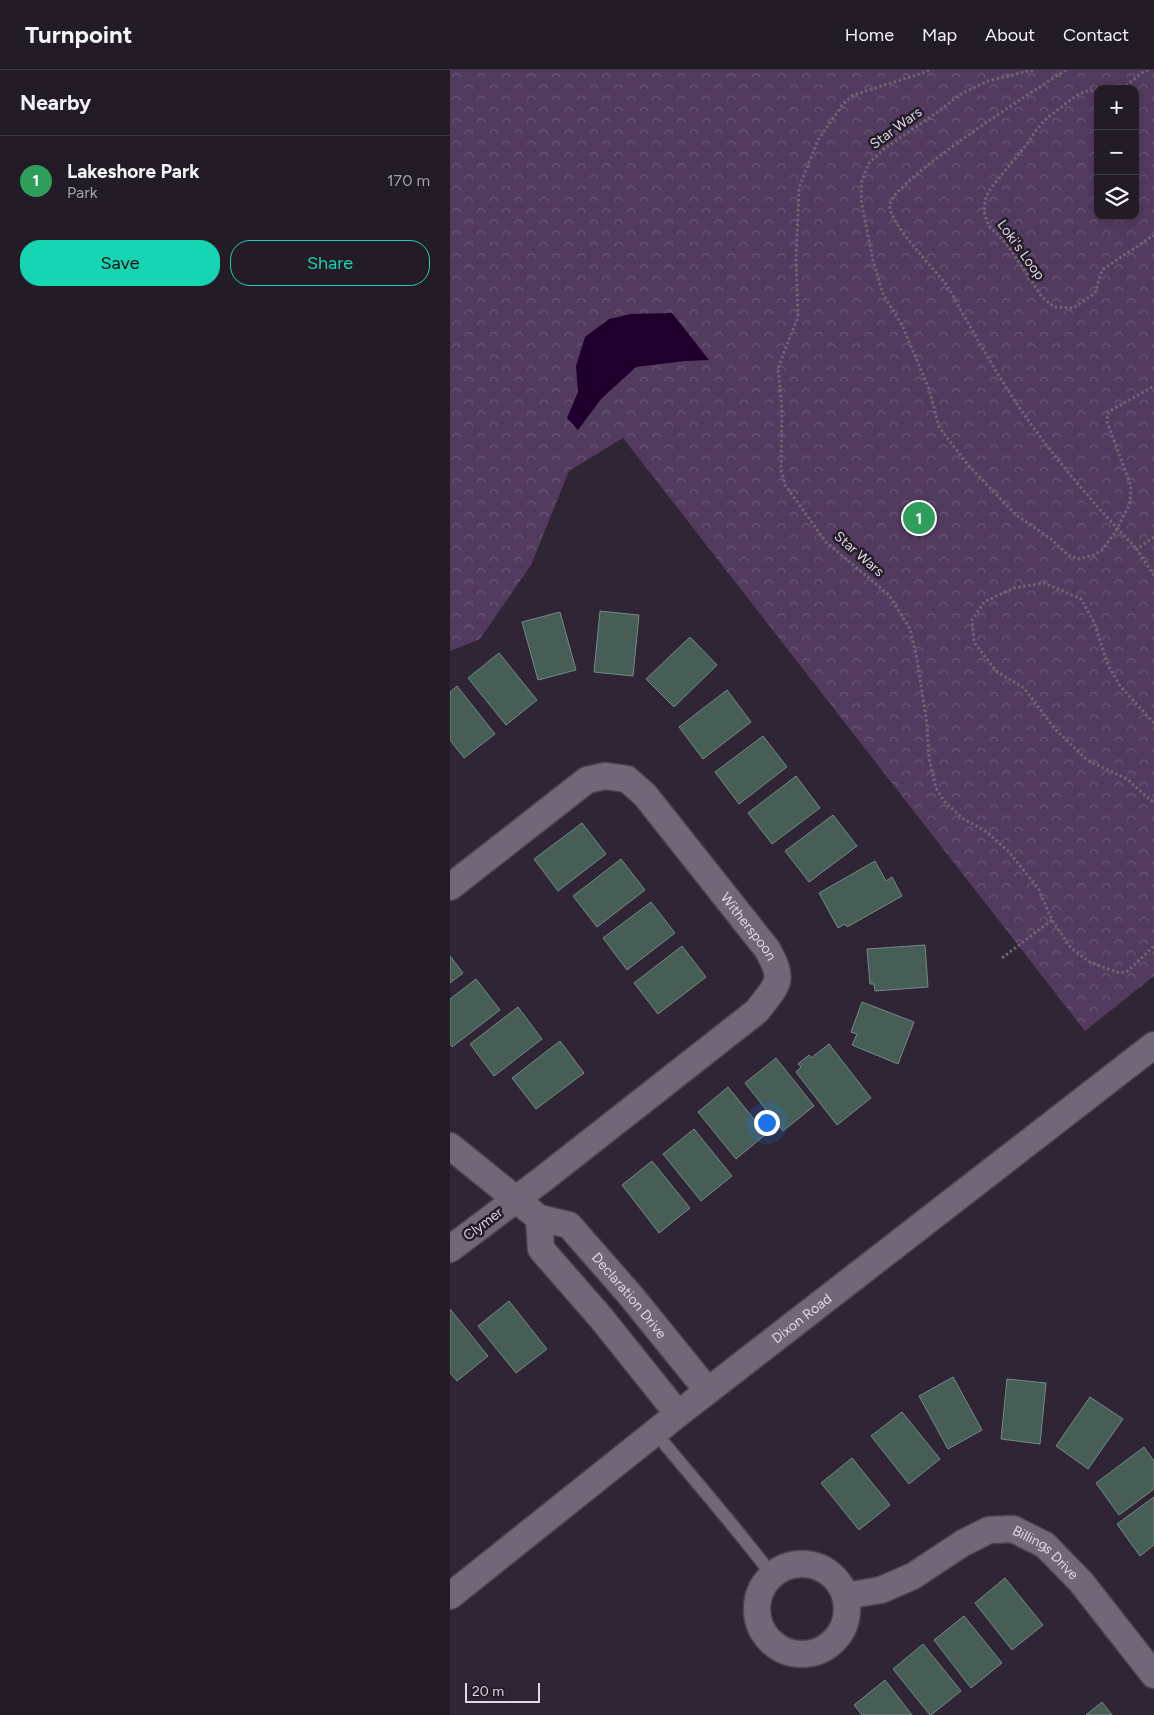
<!DOCTYPE html>
<html lang="en">
<head>
<meta charset="utf-8">
<style>
  :root { --surface:#231c27; --page:#2f2933; --text:#f1f3f6; --muted:#a3a1a7; --line:#403a44; --accent:#16d5b3 }
  body { margin:0; font-family:Figtree,sans-serif; background:var(--page); color:var(--text) }
  .controls { position:absolute; right:15px; top:15px; display:grid; overflow:hidden; border-radius:10px; box-shadow:0 2px 12px #0003 }
  .controls button { width:45px; height:45px; display:grid; place-items:center; padding:0; border:0; border-bottom:1px solid var(--line); background:var(--surface); color:var(--text); font:25px sans-serif }
  .scale { position:absolute; left:15px; bottom:12px; width:75px; box-sizing:border-box; padding-left:5px; border:2px solid #dfd8e2; border-top:0; font-size:14px; line-height:18px; white-space:nowrap; color:#dfd8e2; -webkit-text-stroke:4px #251c2a; paint-order:stroke }
  .you { position:absolute; left:316px; top:1052px; width:18px; height:18px; margin:-12px; border:4px solid #fff; border-radius:50%; background:#1a73e8; box-shadow:0 0 0 8px #1a73e833 }
  .badge { display:grid; place-items:center; width:32px; height:32px; border-radius:50%; background:var(--accent); color:#fff; font-size:16px; font-weight:700 }
  .pin { position:absolute; translate:-50% -50%; border:2px solid #fff; box-shadow:0 1px 5px #0006 }
  .list { margin:0; padding:0; list-style:none }
  h2 { display:flex; justify-content:space-between; align-items:center; height:65px; margin:0; padding:0 20px; font-size:21px }
  h2 small { font-size:16px; font-weight:400; color:var(--muted) }
  .list li { display:grid; grid-template-columns:32px 1fr auto; gap:15px; align-items:center; box-sizing:border-box; height:90px; padding:0 20px; border-top:1px solid var(--line) }
  .list b { display:block; font-size:19px; white-space:nowrap }
  .list p { margin:0; font-size:16px; white-space:nowrap; color:var(--muted) }
  .list em { font-size:16px; font-style:normal; color:var(--muted) }
  .actions { display:flex; gap:10px; padding:15px 20px }
  .actions a { flex:1; padding:11px 0; border:1px solid var(--accent); border-radius:20px; text-align:center; font-size:18px; color:var(--accent) }
  .actions .main { background:var(--accent); color:#111 }
  .icon { flex:none; width:28px; height:28px; fill:none; stroke:currentColor; stroke-width:2; stroke-linecap:round; stroke-linejoin:round }
  .map { position:relative; flex:none; width:704px; height:1645px; overflow:hidden }
  header { display:flex; align-items:center; gap:30px; box-sizing:border-box; height:70px; padding:0 25px; background:var(--surface); border-bottom:1px solid var(--line) }
  header strong { font-size:24px }
  nav { display:flex; gap:28px; margin-inline-start:auto; font-size:18px }
  main { display:flex }
  aside { flex:1; background:var(--surface) }
  .map>svg:first-child { display:block }
  .park { fill:url(#park-crowns); fill-rule:evenodd }
  .water { fill:#1f002d }
  .building { fill:#475e57; stroke:#738b84 }
  .lines { fill:none; stroke-linecap:round; stroke-linejoin:round }
  .lane-casing { stroke:#4b434f; stroke-width:15 }
  .street-casing { stroke:#4b434f; stroke-width:29 }
  .path { stroke:#6e6572; stroke-width:3; stroke-dasharray:2.5 2.5; stroke-linecap:butt }
  .lane { stroke:#716778; stroke-width:12 }
  .street { stroke:#716778; stroke-width:26 }
  .labels { text-anchor:middle; dominant-baseline:central; stroke-width:5; stroke-linejoin:round; paint-order:stroke }
  .street-label { font-size:14px; fill:#dfd8e2; stroke:#251c2a }
</style>
</head>
<body>
<header>
<strong>Turnpoint</strong>
<nav><a>Home</a><a>Map</a><a>About</a><a>Contact</a></nav>
</header>
<main>
<aside>
<h2>Nearby<small></small></h2>
<ul class="list">
<li><span class="badge" style="background:#2e9e5b">1</span><div><b>Lakeshore Park</b><p>Park</p></div><em>170 m</em></li>
</ul>
<div class="actions"><a class="main">Save</a><a>Share</a></div>
</aside>
<div class="map">
<svg width="704" height="1645" viewBox="0 0 704 1645">
  <defs>
    <pattern id="park-crowns" width="20" height="18" patternUnits="userSpaceOnUse" patternTransform="scale(1.25)"><rect width="20" height="18" fill="#533b5f"/><path d="M2 6a3 3 0 1 1 6 0M12 15a3 3 0 1 1 6 0" fill="none" stroke="#6b5776"/></pattern>
  </defs>
  <rect width="100%" height="100%" fill="#2f2534"/>
  <!-- park -->
  <path class="park" d="M 0,0 L 704,0 L 704,906 L 635,961 L 173,368 L 119,401 L 81,495 L 30,569 L 0,581 ZM 648,19 L 685,19 L 685,146 L 648,146 Z"/>
  <!-- water -->
  <path class="water" d="M 222,243 L 259,290 L 235,291 L 186,297 L 151,329 L 128,360 L 117,348 L 128,322 L 126,296 L 135,267 L 159,249 L 181,244 Z"/>
  <!-- building -->
  <g class="building">
    <path d="M 150,541 L 189,545 L 183,606 L 144,602 Z"/>
    <path d="M 110,542 L 126,600 L 88,610 L 72,552 Z"/>
    <path d="M 240,567 L 267,595 L 224,637 L 196,609 Z"/>
    <path d="M 49,583 L 87,630 L 56,655 L 18,608 Z"/>
    <path d="M 7,616 L 45,664 L 14,688 L 0,670 L 0,622 Z"/>
    <path d="M 277,620 L 301,652 L 253,689 L 229,657 Z"/>
    <path d="M 313,666 L 337,697 L 289,734 L 265,702 Z"/>
    <path d="M 346,706 L 370,738 L 322,774 L 298,743 Z"/>
    <path d="M 383,745 L 407,776 L 359,812 L 335,781 Z"/>
    <path d="M 132,753 L 156,784 L 108,821 L 84,789 Z"/>
    <path d="M 171,789 L 195,820 L 147,857 L 123,826 Z"/>
    <path d="M 425,791 L 436,811 L 442,807 L 452,826 L 397,857 L 395,854 L 388,858 L 369,823 Z"/>
    <path d="M 201,832 L 225,863 L 177,900 L 153,868 Z"/>
    <path d="M 475,875 L 478,917 L 425,921 L 424,914 L 420,914 L 417,879 Z"/>
    <path d="M 232,876 L 256,907 L 208,944 L 184,913 Z"/>
    <path d="M 0,886 L 13,903 L 0,913 Z"/>
    <path d="M 26,909 L 50,940 L 2,977 L 0,974 L 0,929 Z"/>
    <path d="M 412,932 L 464,952 L 448,994 L 402,975 L 407,964 L 401,962 Z"/>
    <path d="M 68,937 L 92,969 L 44,1006 L 20,974 Z"/>
    <path d="M 110,971 L 134,1003 L 86,1039 L 62,1008 Z"/>
    <path d="M 379,974 L 421,1028 L 387,1055 L 346,1002 L 351,997 L 348,994 L 359,985 L 361,988 Z"/>
    <path d="M 326,988 L 364,1036 L 333,1061 L 295,1013 Z"/>
    <path d="M 278,1017 L 316,1064 L 286,1089 L 248,1042 Z"/>
    <path d="M 244,1059 L 282,1106 L 251,1131 L 213,1084 Z"/>
    <path d="M 202,1091 L 240,1138 L 209,1163 L 172,1115 Z"/>
    <path d="M 59,1231 L 97,1279 L 66,1303 L 28,1256 Z"/>
    <path d="M 0,1239 L 38,1286 L 7,1311 L 0,1303 Z"/>
    <path d="M 503,1307 L 532,1360 L 498,1379 L 469,1326 Z"/>
    <path d="M 557,1309 L 596,1313 L 590,1374 L 551,1369 Z"/>
    <path d="M 640,1327 L 673,1349 L 638,1399 L 606,1376 Z"/>
    <path d="M 452,1342 L 490,1389 L 459,1414 L 421,1366 Z"/>
    <path d="M 694,1377 L 704,1391 L 704,1419 L 669,1445 L 646,1413 Z"/>
    <path d="M 402,1388 L 440,1435 L 409,1460 L 371,1413 Z"/>
    <path d="M 704,1427 L 704,1475 L 690,1486 L 667,1454 Z"/>
    <path d="M 555,1508 L 593,1555 L 562,1580 L 525,1533 Z"/>
    <path d="M 514,1546 L 552,1593 L 521,1618 L 484,1570 Z"/>
    <path d="M 473,1574 L 511,1621 L 481,1645 L 480,1645 L 443,1599 Z"/>
    <path d="M 435,1610 L 462,1645 L 412,1645 L 404,1635 Z"/>
    <path d="M 652,1632 L 662,1645 L 636,1645 Z"/>
  </g>
  <g class="lines">
    <!-- lane casing -->
    <g class="lane-casing">
      <path id="lane" d="M 205,1362 C 244,1410 285,1456 322,1505"/>
    </g>
    <!-- street casing -->
    <g class="street-casing">
      <g id="street">
        <path id="s1" d="M 0,817 L 137,710 L 155,706 L 177,709 L 195,725 L 317,879 C 336,912 327,914 307,941 L 93,1109 L 0,1179"/>
        <path id="s2" d="M 0,1076 L 89,1148 L 119,1155 L 181,1226 L 258,1321"/>
        <path d="M 89,1148 L 91,1179 L 152,1249 L 228,1344"/>
        <circle cx="352" cy="1539" r="45"/>
        <path id="s3" d="M 0,1526 L 228,1344 L 704,975"/>
        <path id="s4" d="M 395,1526 L 431,1520 L 463,1506 L 513,1473 L 539,1460 L 563,1459 L 595,1475 L 631,1512 L 704,1605"/>
      </g>
    </g>
    <!-- path -->
    <g class="path">
      <path d="M 479,0 L 476,2 L 403,25 L 393,34 L 368,70 L 349,118 L 346,191 L 348,247 L 328,298 L 332,339 L 331,400 L 335,415 L 376,472 L 439,525 L 460,559 L 467,589 L 477,654 L 479,688 L 486,718 L 494,731 L 512,748 L 537,762 L 559,782 L 588,818 L 602,850 L 621,878 L 641,893 L 670,903 L 678,901 L 704,876"/>
      <path d="M 583,0 L 538,11 L 511,24 L 489,41 L 434,79 L 419,93 L 412,110 L 411,130 L 423,191 L 433,224 L 452,255 L 479,319 L 489,357 L 518,395 L 566,445 L 601,469 L 618,485 L 628,489 L 644,485 L 652,480 L 664,464 L 680,434 L 681,416 L 657,352 L 658,342 L 704,316"/>
      <path d="M 616,0 C 588,18 445,109 440,134 C 436,151 486,200 497,216 C 505,229 512,243 520,256 C 536,285 554,315 573,343 C 606,390 647,438 687,479"/>
      <path d="M 672,19 C 681,13 689,3 698,0"/>
      <path d="M 648,20 L 637,21 L 627,25 L 597,48 L 587,59 L 577,74 L 541,118 L 536,127 L 534,141 L 538,155 L 556,173 L 592,227 L 604,237 L 623,238 L 645,223 L 652,200 L 704,165"/>
      <path d="M 704,467 L 687,479 L 704,506"/>
      <path d="M 704,653 L 670,616 L 658,595 L 644,552 L 631,529 L 594,513 L 564,518 L 534,532 L 522,550 L 524,572 L 546,601 L 574,618 L 605,659 L 637,690 L 677,709 L 704,733"/>
      <path d="M 552,888 L 602,850"/>
    </g>
    <!-- lane -->
    <use href="#lane" class="lane"/>
    <!-- street -->
    <use href="#street" class="street"/>
  </g>
  <g class="labels">
    <!-- street labels -->
    <g class="street-label">
      <text transform="translate(446 58) rotate(-36)">Star Wars</text>
      <text transform="translate(571 180) rotate(54)">Loki's Loop</text>
      <text transform="translate(409 484) rotate(41)">Star Wars</text>
      <text stroke="none"><textPath href="#s1" startOffset="406">Witherspoon</textPath></text>
      <text transform="translate(33 1154) rotate(-37)">Clymer</text>
      <text stroke="none"><textPath href="#s2" startOffset="238">Declaration Drive</textPath></text>
      <text stroke="none"><textPath href="#s3" startOffset="448">Dixon Road</textPath></text>
      <text stroke="none"><textPath href="#s4" startOffset="225">Billings Drive</textPath></text>
    </g>
  </g>
</svg>
<div class="controls">
<button>+</button>
<button>−</button>
<button><svg class="icon" aria-label="layers" viewBox="0 0 24 24"><path d="M12 4l9 5-9 5-9-5zM3 14l9 5 9-5"/></svg></button>
</div>
<div class="scale">20 m</div>
<div class="you"></div>
<div class="pin badge" style="left:469px;top:448px;background:#2e9e5b">1</div>
</div>
</main>
</body>
</html>
